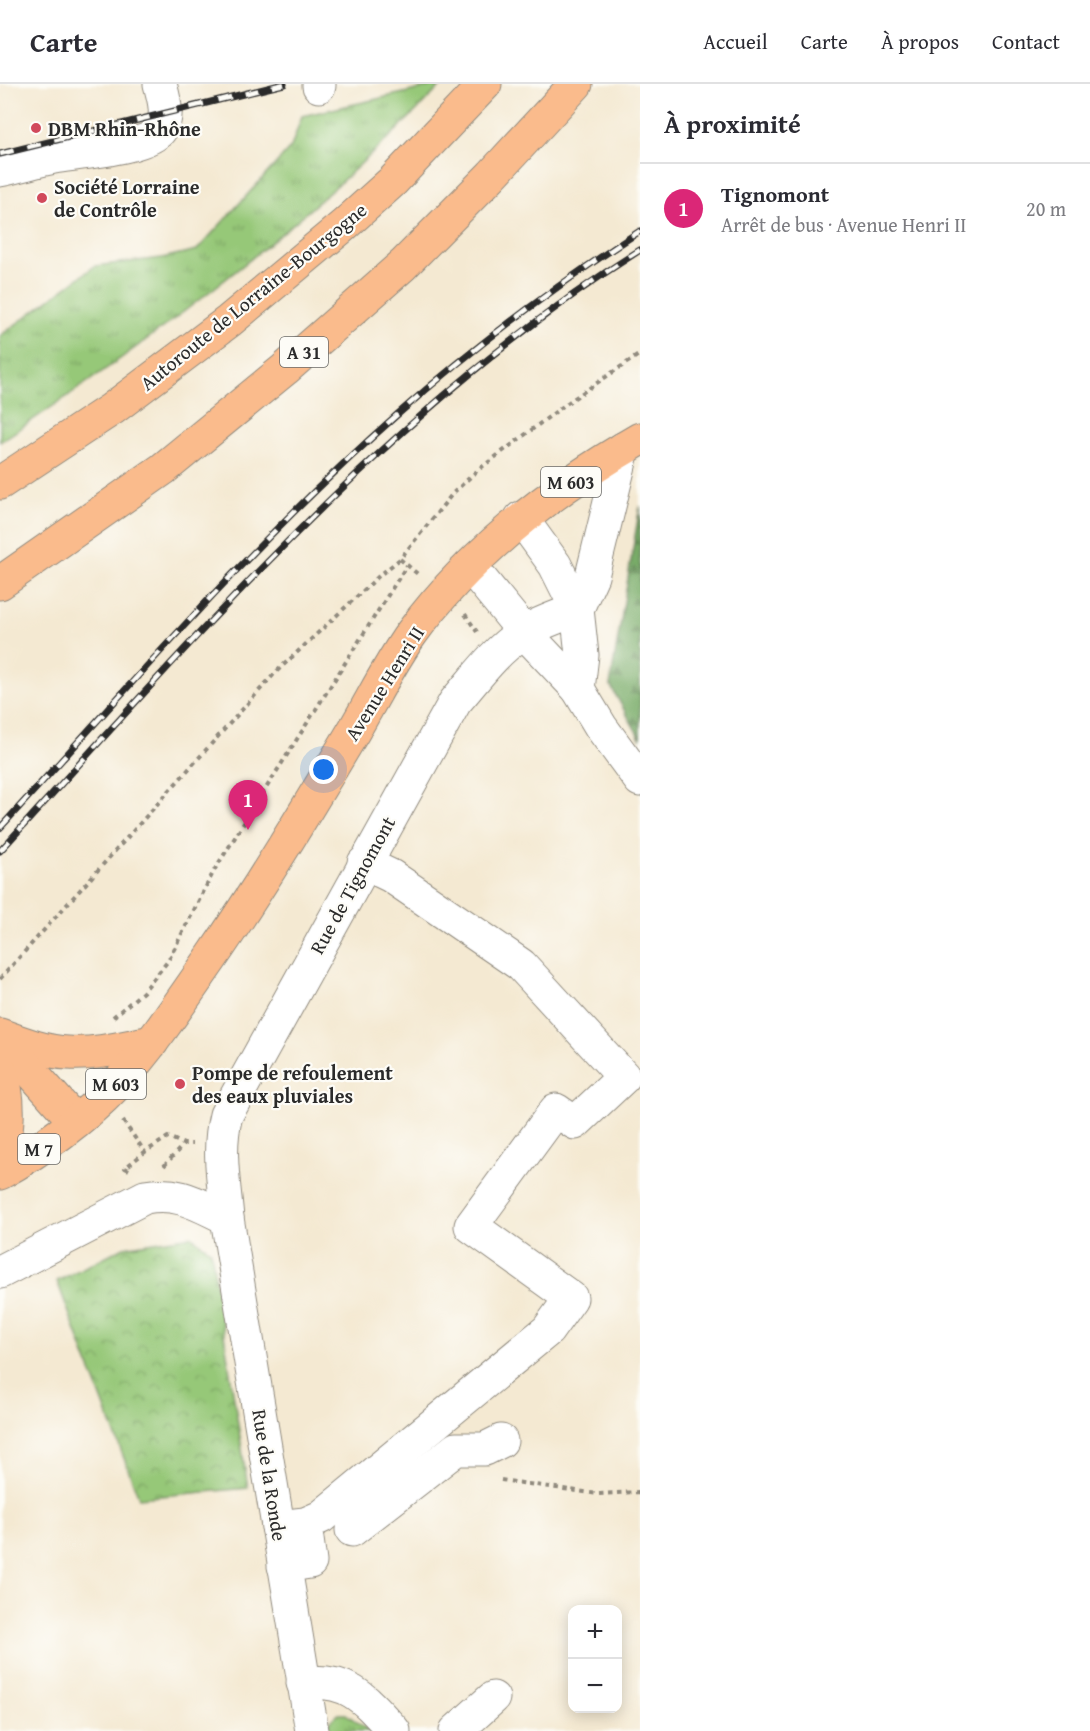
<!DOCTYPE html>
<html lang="fr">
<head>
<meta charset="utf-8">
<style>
  :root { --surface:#fff; --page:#f7f7f7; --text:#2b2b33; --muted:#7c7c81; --line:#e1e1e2; --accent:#db2777 }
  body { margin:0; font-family:"Gentium Book Plus",serif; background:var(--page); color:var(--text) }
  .controls { position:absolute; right:18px; bottom:18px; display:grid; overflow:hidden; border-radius:12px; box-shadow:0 3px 15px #0003 }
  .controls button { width:54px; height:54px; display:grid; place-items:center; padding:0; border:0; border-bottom:2px solid var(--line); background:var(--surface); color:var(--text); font:30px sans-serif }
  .you { position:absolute; left:324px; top:686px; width:21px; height:21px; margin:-15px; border:4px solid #fff; border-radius:50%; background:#1a73e8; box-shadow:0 0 0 9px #1a73e833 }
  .badge { display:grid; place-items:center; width:39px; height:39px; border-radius:50%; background:var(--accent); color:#fff; font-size:20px; font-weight:700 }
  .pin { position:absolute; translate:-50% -50px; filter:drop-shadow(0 2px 3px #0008) }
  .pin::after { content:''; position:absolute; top:32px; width:21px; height:18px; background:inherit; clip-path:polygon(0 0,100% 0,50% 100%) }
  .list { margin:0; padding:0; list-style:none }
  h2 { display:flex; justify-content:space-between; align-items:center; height:78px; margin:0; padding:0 24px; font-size:26px }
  h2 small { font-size:20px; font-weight:400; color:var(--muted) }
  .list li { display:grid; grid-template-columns:39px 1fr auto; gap:18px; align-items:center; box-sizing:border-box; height:90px; padding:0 24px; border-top:2px solid var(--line) }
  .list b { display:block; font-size:22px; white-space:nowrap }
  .list p { margin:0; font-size:20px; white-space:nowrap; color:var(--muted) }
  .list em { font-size:20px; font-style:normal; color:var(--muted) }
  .map { position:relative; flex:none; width:640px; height:1647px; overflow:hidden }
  header { display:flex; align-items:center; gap:36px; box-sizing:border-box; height:84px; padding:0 30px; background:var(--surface); border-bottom:2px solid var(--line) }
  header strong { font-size:28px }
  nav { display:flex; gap:33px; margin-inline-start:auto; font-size:21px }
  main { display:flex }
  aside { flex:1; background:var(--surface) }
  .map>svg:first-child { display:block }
  .grass { fill:url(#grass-tufts); stroke:#607a52; stroke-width:1.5 }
  .forest { fill:url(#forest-firs); stroke:#526c4a; stroke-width:1.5 }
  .park { fill:url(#park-crowns); stroke:#607a52; stroke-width:1.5 }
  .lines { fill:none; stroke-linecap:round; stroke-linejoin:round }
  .minor-casing { stroke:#908a7e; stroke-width:35 }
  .major-casing { stroke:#908a7e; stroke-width:35 }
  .highway-casing { stroke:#908a7e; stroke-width:35 }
  .path { stroke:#908a7e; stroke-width:4; stroke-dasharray:4.5 4.5; stroke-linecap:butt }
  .minor { stroke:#fff; stroke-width:33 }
  .major { stroke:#fabb8c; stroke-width:33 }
  .highway { stroke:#fabb8c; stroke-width:33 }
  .rail-casing { stroke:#2b2b2b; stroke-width:7 }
  .rail { stroke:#fdfcf7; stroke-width:4.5; stroke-dasharray:14; stroke-linecap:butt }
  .poi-dot { fill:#d1495b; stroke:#fdfcf7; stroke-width:2 }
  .labels { text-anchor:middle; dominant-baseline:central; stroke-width:4.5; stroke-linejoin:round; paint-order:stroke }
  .shield { fill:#fdfcf7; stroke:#6a6a68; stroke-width:1.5 }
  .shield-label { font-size:18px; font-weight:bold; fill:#2b2b2b }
  .poi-label { font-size:20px; font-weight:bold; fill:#2b2b2b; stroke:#fdfcf7; text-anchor:start }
  .street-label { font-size:20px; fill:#2b2b2b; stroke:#fdfcf7 }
</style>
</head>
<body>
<header>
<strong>Carte</strong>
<nav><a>Accueil</a><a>Carte</a><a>À propos</a><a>Contact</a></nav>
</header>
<main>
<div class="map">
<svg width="640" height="1647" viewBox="0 0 640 1647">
  <defs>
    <pattern id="grass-tufts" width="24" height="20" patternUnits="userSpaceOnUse" patternTransform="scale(1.5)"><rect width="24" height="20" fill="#96c878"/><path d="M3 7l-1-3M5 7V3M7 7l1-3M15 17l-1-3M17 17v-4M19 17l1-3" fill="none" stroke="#7ba363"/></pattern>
    <pattern id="forest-firs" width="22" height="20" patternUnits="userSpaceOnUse" patternTransform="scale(1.5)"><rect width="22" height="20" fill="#78ac68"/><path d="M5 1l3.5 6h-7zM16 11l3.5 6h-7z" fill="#638c56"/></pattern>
    <pattern id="park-crowns" width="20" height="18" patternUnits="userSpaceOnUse" patternTransform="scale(1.5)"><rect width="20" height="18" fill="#96c878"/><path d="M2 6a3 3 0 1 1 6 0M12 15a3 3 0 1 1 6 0" fill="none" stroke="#7ba363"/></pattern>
  </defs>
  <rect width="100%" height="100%" fill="#fdfcf7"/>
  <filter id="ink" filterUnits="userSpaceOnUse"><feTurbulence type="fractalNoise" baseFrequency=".0167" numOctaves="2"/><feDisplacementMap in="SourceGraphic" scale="12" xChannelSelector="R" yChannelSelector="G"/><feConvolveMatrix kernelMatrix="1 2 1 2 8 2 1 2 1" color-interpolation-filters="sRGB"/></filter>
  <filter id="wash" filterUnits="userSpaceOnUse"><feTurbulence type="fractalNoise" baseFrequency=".008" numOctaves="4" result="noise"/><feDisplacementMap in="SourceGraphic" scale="24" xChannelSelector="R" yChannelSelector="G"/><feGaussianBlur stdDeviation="1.35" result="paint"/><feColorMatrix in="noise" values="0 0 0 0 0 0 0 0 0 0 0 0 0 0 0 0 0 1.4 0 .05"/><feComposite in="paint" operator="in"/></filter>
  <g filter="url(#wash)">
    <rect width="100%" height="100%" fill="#f4e9d2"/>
    <!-- grass -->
    <g class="grass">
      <path d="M 443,0 C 310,137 158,253 0,358 L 0,252 L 95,182 L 162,174 L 197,166 L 291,63 L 302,32 Z"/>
      <path d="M 337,1630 L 346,1630 L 369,1647 L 329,1647 L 329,1639 Z"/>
    </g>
    <!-- forest -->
    <path class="forest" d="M 640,422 L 640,654 L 610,601 Z"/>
    <!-- park -->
    <path class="park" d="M 191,1152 L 211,1167 L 248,1404 L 139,1414 L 57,1197 L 124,1163 Z"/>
  </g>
  <g filter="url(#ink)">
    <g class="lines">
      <!-- minor casing -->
      <g class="minor-casing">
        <g id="minor">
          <path d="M 319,0 L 319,2"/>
          <path d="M 0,86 C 18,82 36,77 54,73 C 77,69 149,64 161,45 C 169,31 164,15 160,0"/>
          <path d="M 521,434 L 555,481 L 577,525 L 582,571 L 578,605"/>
          <path d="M 470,482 L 524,548 L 578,605 L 601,643 L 640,696"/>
          <path d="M 577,525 L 592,492 L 623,365"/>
          <path d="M 0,1188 L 145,1113 C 179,1107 197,1120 227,1134"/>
          <path d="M 278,1443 L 305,1440 L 321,1433 L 548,1246 L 571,1214 L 471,1142 L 556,1026 L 575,1039 L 624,993 L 521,881 L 391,792 L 364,779"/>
          <path d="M 352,1446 L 456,1365 L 485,1365 L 501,1357"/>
          <path d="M 284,1482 L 310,1478 L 305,1440"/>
          <path d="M 303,1599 C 349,1594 365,1615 394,1647"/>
          <path d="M 312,1647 L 227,1134 C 224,1099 217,1066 226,1031 L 455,618 C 476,594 494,568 521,550 C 538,539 559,533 577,525"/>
          <path d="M 456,1647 L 493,1614"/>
        </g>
      </g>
      <!-- major casing -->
      <g class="major-casing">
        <g id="major">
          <path d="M 0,951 C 22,959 45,968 68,969 C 96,971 125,963 152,958"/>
          <path d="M 0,959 L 19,974 L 75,1037"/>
          <path d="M 0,986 C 12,1017 7,1050 0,1082"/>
          <path d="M 0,1089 C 38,1068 85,1034 115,1002 C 151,963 180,919 210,876 C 261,802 307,725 353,648 C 372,616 389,581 411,550 C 471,468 553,405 640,355"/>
        </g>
      </g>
      <!-- highway casing -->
      <g class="highway-casing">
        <g id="highway">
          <path d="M 0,399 L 112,325 L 229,237 L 343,142 L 393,97 L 485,0"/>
          <path d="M 0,499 L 163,385 L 285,285 L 403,181 L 492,91 L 576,0"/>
        </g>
      </g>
      <!-- path -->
      <g class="path">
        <path d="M 400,475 L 420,492"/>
        <path d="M 465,530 L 477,548"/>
        <path d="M 0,895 L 276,588 L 380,491 L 400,475 L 453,409 L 478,386 L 570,317 L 640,270"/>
        <path d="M 113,933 L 143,908 L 168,877 L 215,785 L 407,481"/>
        <path d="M 123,1037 L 145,1068"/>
        <path d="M 164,1082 L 184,1060 L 192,1060"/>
        <path d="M 129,1086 L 125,1084 L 145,1068 L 168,1053 L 184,1060"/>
        <path d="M 501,1396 L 598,1410 L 638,1408 L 640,1409"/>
      </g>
      <!-- minor -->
      <use href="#minor" class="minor"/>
      <!-- major -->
      <use href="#major" class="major"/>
      <!-- highway -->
      <use href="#highway" class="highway"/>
      <!-- rail casing -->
      <g class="rail-casing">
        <g id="rail">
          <path d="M 0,70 L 284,0"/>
          <path d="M 0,744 C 129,603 255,456 398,330 C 474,263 555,202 640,147"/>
          <path d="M 0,767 C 198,551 390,324 640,166"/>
        </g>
      </g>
      <!-- rail -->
      <use href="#rail" class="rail"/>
    </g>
  </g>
  <!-- markers -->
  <g class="poi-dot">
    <circle cx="36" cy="44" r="6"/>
    <circle cx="42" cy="114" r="6"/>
    <circle cx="180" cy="1000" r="6"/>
  </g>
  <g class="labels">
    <!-- shield labels -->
    <g class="shield">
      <rect x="280" y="253" width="48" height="30" rx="4.5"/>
      <rect x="541" y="383" width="60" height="30" rx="4.5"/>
      <rect x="86" y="985" width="60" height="30" rx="4.5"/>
      <rect x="18" y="1050" width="42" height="30" rx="4.5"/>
    </g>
    <g class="shield-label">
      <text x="304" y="268">A 31</text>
      <text x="571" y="398">M 603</text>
      <text x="116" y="1000">M 603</text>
      <text x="39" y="1065">M 7</text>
    </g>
    <!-- poi labels -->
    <g class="poi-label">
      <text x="48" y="44">DBM Rhin-Rhône</text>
      <text x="54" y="102">Société Lorraine<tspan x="54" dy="23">de Contrôle</tspan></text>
      <text x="192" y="988">Pompe de refoulement<tspan x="192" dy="23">des eaux pluviales</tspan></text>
    </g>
    <!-- street labels -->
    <g class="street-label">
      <text transform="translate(253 212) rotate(-39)">Autoroute de Lorraine-Bourgogne</text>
      <text transform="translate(384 599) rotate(-58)">Avenue Henri II</text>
      <text transform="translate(352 801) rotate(-61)">Rue de Tignomont</text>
      <text transform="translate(270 1391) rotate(81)">Rue de la Ronde</text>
    </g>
  </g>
</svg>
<div class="controls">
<button>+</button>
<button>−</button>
</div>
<div class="you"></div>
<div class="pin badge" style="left:248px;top:746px">1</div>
</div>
<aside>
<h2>À proximité<small></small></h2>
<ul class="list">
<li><span class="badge">1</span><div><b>Tignomont</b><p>Arrêt de bus · Avenue Henri II</p></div><em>20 m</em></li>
</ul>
</aside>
</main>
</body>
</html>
